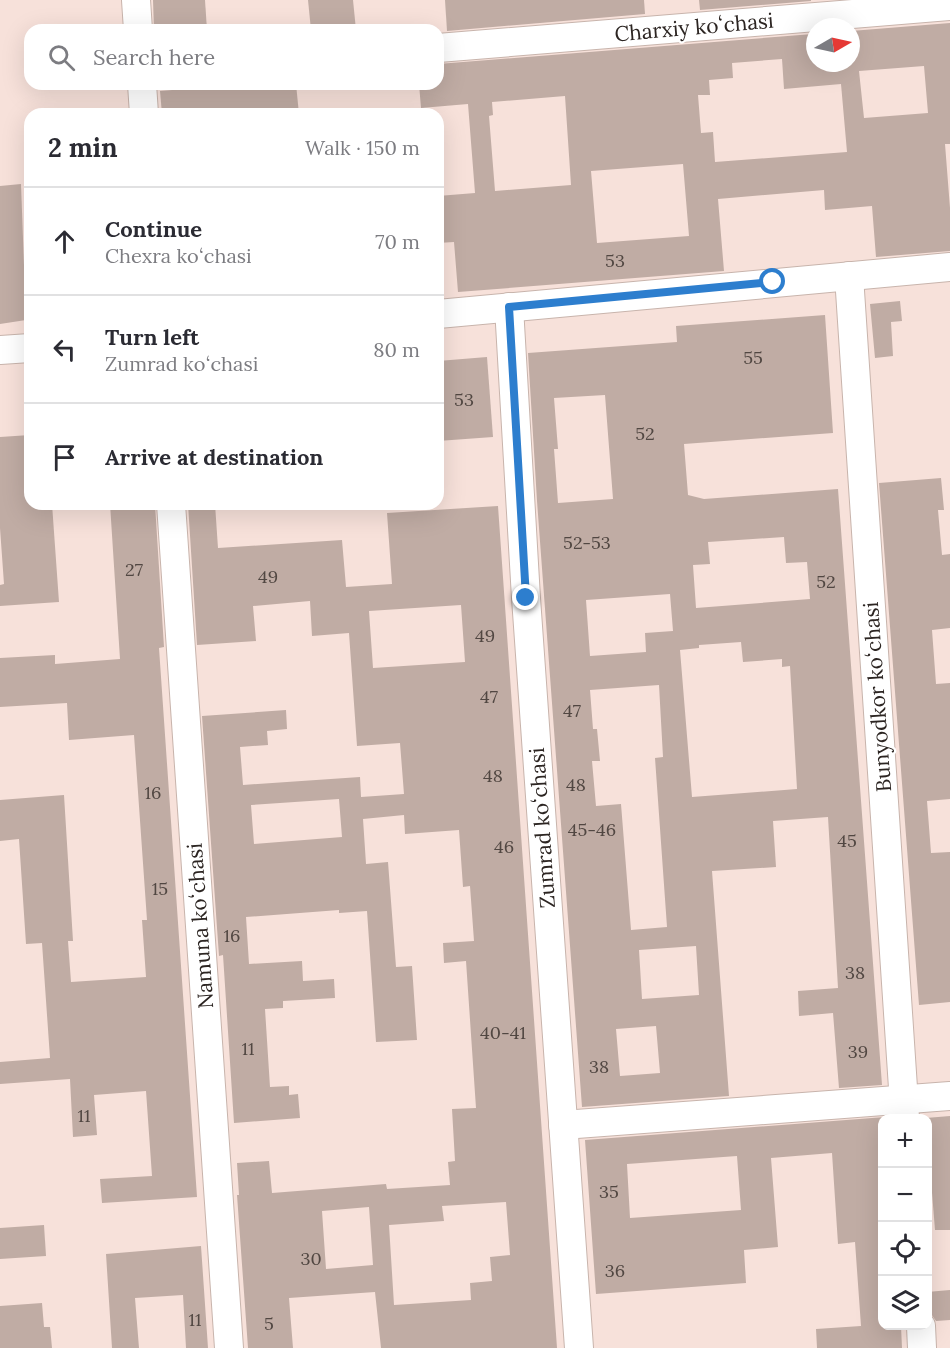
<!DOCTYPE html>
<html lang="en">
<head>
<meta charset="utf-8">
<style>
  :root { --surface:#fff; --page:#f2f2f3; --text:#2b2b33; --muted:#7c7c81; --line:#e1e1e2 }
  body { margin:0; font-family:Lora,serif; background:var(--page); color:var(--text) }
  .controls { position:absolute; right:18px; bottom:18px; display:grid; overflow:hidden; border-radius:12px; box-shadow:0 6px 24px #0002 }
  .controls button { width:54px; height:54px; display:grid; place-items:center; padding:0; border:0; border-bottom:2px solid var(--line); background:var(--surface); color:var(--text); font:30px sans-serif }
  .compass { position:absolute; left:806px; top:18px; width:54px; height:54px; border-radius:50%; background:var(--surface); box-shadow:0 6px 24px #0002; rotate:81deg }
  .stop { position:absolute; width:18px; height:18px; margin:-14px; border:4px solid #2d7ece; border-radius:50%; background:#fff }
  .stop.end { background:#2d7ece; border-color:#fff; box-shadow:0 2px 6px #0008 }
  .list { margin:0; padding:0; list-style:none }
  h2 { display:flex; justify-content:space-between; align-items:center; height:78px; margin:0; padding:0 24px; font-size:26px }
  h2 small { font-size:20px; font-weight:400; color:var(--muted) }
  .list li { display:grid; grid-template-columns:39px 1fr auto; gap:18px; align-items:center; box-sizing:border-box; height:108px; padding:0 24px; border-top:2px solid var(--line) }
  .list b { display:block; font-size:22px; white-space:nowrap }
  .list p { margin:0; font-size:20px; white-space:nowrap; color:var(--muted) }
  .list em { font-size:20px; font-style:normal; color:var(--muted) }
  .icon { flex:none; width:33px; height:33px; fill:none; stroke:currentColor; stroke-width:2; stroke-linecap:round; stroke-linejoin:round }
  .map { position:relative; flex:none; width:950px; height:1348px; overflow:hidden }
  .search { position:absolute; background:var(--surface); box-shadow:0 6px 24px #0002; left:24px; top:24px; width:420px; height:66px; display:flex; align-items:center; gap:15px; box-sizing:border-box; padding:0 21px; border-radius:18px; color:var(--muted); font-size:22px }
  .panel { position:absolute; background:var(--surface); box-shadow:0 6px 24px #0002; left:24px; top:108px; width:420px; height:402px; border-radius:18px }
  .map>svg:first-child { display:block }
  .building { fill:#c0aca4; fill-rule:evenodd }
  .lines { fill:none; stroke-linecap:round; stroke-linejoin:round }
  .street-casing { stroke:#c8b4ac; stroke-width:30 }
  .street { stroke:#fff; stroke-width:28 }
  .route { stroke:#2d7ece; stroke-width:8 }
  .labels { text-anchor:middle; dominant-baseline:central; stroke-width:4.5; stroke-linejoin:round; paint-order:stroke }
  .number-label { font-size:18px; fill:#514742 }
  .street-label { font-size:21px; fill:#2c2522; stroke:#fff }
</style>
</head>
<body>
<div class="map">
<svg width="950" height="1348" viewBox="0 0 950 1348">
  <rect width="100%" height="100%" fill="#f7e1da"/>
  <!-- building -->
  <g class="building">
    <path d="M 153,0 L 205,0 L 207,30 L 154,30 Z"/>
    <path d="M 308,0 L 353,0 L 356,30 L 311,30 Z"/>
    <path d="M 445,0 L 644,0 L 645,14 L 447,31 Z"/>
    <path d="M 699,0 L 811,0 L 811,1 L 700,10 Z"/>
    <path d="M 950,23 L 950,144 L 945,144 L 950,208 L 950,251 L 876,257 L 872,206 L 825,210 L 824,190 L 718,199 L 724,271 L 458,292 L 454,242 L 438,243 L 438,196 L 475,193 L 468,104 L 421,108 L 419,84 L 438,84 L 438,64 L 813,34 L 815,34 L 815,63 L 851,63 L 851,31 ZM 782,59 L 784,89 L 841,84 L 847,152 L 715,162 L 713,132 L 701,133 L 698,95 L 710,95 L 709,80 L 733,78 L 732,63 ZM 924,66 L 928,113 L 864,118 L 859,71 ZM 565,96 L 571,185 L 495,191 L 489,116 L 493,115 L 492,102 ZM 683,164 L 689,236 L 597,243 L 591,171 Z"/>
    <path d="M 245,84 L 296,84 L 299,114 L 162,114 L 160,91 Z"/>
    <path d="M 21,184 L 26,320 L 0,324 L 0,186 Z"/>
    <path d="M 900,301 L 902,321 L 891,322 L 893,356 L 875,358 L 870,304 Z"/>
    <path d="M 825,315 L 833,433 L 684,444 L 688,495 L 704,499 L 838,489 L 882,1085 L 839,1088 L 833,1013 L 799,1016 L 798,991 L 838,988 L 828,817 L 773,821 L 776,867 L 712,871 L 729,1096 L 582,1107 L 537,501 L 528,353 L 677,342 L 676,326 ZM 605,395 L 613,499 L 558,503 L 554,449 L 558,449 L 554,398 ZM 784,537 L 786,563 L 807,562 L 810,599 L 696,608 L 693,565 L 710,564 L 708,542 ZM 670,594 L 673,631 L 645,633 L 646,652 L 590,656 L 586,600 ZM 741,642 L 743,662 L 782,659 L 782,667 L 790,666 L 797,789 L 692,797 L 680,650 L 699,648 L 699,645 ZM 659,685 L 663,757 L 655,758 L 667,927 L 631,930 L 621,804 L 596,806 L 592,761 L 600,761 L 597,729 L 593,729 L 590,690 ZM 696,946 L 699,995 L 642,999 L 639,950 ZM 656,1026 L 660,1073 L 620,1076 L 616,1029 Z"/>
    <path d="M 487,357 L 493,437 L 438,441 L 438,361 Z"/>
    <path d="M 30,435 L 30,504 L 52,504 L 59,602 L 0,606 L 0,585 L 4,584 L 0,528 L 0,437 Z"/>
    <path d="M 941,478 L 944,510 L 938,510 L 942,555 L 950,554 L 950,628 L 932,630 L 936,684 L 950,683 L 950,799 L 927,801 L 931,853 L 950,852 L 950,1002 L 919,1005 L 879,483 Z"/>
    <path d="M 110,504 L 155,504 L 164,647 L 159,648 L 197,1197 L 102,1203 L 100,1179 L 152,1176 L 146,1091 L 94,1095 L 97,1135 L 73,1137 L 70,1079 L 0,1084 L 0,1062 L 50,1058 L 42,943 L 26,944 L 19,839 L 0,841 L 0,800 L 64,795 L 73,941 L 68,941 L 71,982 L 146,977 L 142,920 L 147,920 L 134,735 L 69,740 L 67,703 L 0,707 L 0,658 L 55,655 L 55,664 L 120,659 Z"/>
    <path d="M 188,504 L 215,504 L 218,548 L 342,540 L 346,587 L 392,584 L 387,513 L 498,506 L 557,1348 L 381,1348 L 375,1292 L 289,1298 L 293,1348 L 248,1348 L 237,1195 L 239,1195 L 237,1163 L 269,1161 L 272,1193 L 386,1184 L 387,1189 L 450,1185 L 448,1162 L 455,1161 L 452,1109 L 476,1108 L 466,961 L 444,963 L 443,943 L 474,941 L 470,886 L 463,887 L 459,830 L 405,834 L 404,815 L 363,819 L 366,864 L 388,862 L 396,967 L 412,966 L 417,1040 L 376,1042 L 367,911 L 339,913 L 339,910 L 246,917 L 249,964 L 302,961 L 303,981 L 334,979 L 335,998 L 283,1001 L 283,1008 L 265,1009 L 270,1087 L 289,1086 L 289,1095 L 298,1094 L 300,1118 L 234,1123 L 223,955 L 219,956 L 202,716 L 286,710 L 287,729 L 267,731 L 268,745 L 240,747 L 243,785 L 360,777 L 361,797 L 404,794 L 400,743 L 357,746 L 349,633 L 312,636 L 310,601 L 253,606 L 256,641 L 197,645 ZM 461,605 L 465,662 L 373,668 L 369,611 ZM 339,799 L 342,837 L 254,844 L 251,805 ZM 506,1202 L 510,1255 L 490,1257 L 492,1281 L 470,1283 L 471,1300 L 394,1305 L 389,1225 L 444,1221 L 442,1206 ZM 369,1207 L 373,1265 L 326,1269 L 322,1211 Z"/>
    <path d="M 950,1116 L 950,1230 L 935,1230 L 926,1118 Z"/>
    <path d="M 885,1117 L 882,1119 L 882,1326 L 901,1326 L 902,1348 L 817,1348 L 816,1329 L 861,1326 L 855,1242 L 838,1244 L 832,1153 L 771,1158 L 778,1247 L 744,1250 L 746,1283 L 596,1294 L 585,1140 ZM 737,1156 L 741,1210 L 630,1218 L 627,1164 Z"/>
    <path d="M 44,1225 L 46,1256 L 0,1259 L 0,1228 Z"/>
    <path d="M 201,1246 L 208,1348 L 186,1348 L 183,1295 L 135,1298 L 139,1348 L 112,1348 L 106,1254 Z"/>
    <path d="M 950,1290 L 950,1320 L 936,1321 L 929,1311 L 927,1292 Z"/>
    <path d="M 42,1303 L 44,1327 L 50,1327 L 52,1348 L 0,1348 L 0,1306 Z"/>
  </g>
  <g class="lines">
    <!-- street casing -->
    <g class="street-casing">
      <g id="street">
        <path d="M 136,0 L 138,30"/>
        <path d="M 438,48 L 950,6"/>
        <path d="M 142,84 L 144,114"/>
        <path d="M 849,276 L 905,1118"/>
        <path d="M 509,307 L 526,598 L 579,1348"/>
        <path d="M 438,314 L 950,267"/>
        <path d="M 0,350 L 30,348"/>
        <path d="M 171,504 L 229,1348"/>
        <path d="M 563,1125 L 950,1096"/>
        <path d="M 921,1326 L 922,1348"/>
      </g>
    </g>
    <!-- street -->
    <use href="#street" class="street"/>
  </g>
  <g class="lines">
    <!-- route -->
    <path class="route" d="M 526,598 L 509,307 L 773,282"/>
  </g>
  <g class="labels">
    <!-- number labels -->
    <g class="number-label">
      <text x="615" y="260">53</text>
      <text x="753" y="357">55</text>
      <text x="464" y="399">53</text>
      <text x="645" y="433">52</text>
      <text x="587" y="542">52-53</text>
      <text x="134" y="569">27</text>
      <text x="268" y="576">49</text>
      <text x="826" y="581">52</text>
      <text x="485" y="635">49</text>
      <text x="489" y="696">47</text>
      <text x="572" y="710">47</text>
      <text x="493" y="775">48</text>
      <text x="576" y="784">48</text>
      <text x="153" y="792">16</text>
      <text x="592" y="829">45-46</text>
      <text x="847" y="840">45</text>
      <text x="504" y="846">46</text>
      <text x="160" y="888">15</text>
      <text x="232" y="935">16</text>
      <text x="855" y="972">38</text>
      <text x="503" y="1032">40-41</text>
      <text x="248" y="1048">11</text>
      <text x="858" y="1051">39</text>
      <text x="599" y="1066">38</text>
      <text x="84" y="1115">11</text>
      <text x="609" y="1191">35</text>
      <text x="311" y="1258">30</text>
      <text x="615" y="1270">36</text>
      <text x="195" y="1319">11</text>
      <text x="269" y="1323">5</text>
    </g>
    <!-- street labels -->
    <g class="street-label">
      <text transform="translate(694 27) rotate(-5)">Charxiy koʻchasi</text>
      <text transform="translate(877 697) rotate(-94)">Bunyodkor koʻchasi</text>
      <text transform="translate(542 828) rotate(-94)">Zumrad koʻchasi</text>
      <text transform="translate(200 926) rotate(-94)">Namuna koʻchasi</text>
    </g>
  </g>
</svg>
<div class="controls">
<button>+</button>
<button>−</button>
<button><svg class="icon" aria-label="locate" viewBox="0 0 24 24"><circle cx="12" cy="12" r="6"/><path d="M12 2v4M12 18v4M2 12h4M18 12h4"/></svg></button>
<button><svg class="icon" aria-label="layers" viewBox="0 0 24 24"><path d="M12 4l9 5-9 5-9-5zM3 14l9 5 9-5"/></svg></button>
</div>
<svg class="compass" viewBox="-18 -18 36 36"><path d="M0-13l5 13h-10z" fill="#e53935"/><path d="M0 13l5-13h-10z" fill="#7c7c81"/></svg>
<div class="stop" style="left:773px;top:282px"></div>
<div class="stop end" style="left:526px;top:598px"></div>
<div class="search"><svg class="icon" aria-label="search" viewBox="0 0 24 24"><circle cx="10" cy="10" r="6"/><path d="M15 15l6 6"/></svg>Search here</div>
<section class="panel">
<h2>2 min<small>Walk · 150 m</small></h2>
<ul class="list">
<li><svg class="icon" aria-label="ahead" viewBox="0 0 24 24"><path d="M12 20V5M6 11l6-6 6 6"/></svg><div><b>Continue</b><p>Chexra koʻchasi</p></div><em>70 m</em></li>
<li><svg class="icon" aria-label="left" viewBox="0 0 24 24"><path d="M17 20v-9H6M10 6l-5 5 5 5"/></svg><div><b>Turn left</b><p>Zumrad koʻchasi</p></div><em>80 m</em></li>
<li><svg class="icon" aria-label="arrive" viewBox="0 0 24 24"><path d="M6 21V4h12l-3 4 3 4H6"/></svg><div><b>Arrive at destination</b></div></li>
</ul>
</section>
</div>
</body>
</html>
